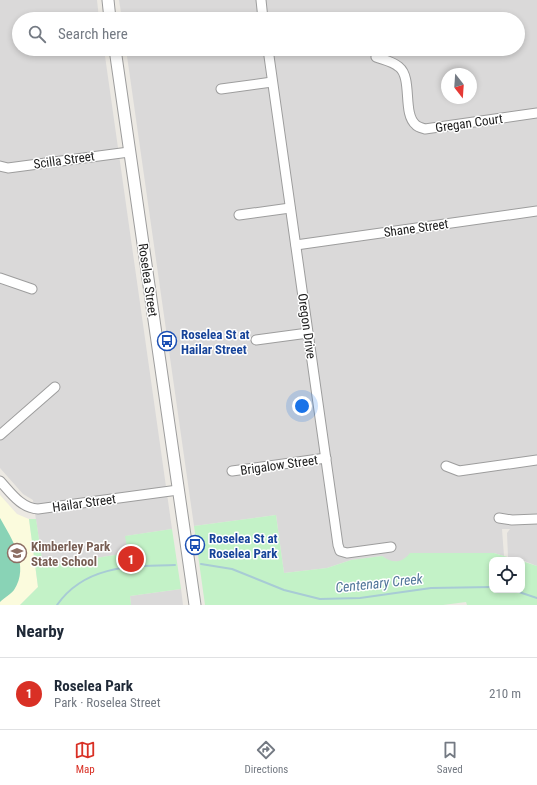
<!DOCTYPE html>
<html lang="en">
<head>
<meta charset="utf-8">
<style>
  :root { --surface:#fff; --page:#f6f6f7; --text:#1f2937; --muted:#747a83; --line:#e0e1e3; --accent:#d93025 }
  body { margin:0; font-family:"Roboto Condensed",sans-serif; background:var(--page); color:var(--text) }
  .controls { position:absolute; right:12px; bottom:12px; display:grid; overflow:hidden; border-radius:8px; box-shadow:0 2px 6px #0003 }
  .controls button { width:36px; height:36px; display:grid; place-items:center; padding:0; border:0; border-bottom:1px solid var(--line); background:var(--surface); color:var(--text); font:20px sans-serif }
  .compass { position:absolute; left:441px; top:68px; width:36px; height:36px; border-radius:50%; background:var(--surface); box-shadow:0 2px 6px #0003; rotate:163deg }
  .you { position:absolute; left:302px; top:406px; width:14px; height:14px; margin:-10px; border:3px solid #fff; border-radius:50%; background:#1a73e8; box-shadow:0 0 0 6px #1a73e833 }
  .badge { display:grid; place-items:center; width:26px; height:26px; border-radius:50%; background:var(--accent); color:#fff; font-size:13px; font-weight:700 }
  .pin { position:absolute; translate:-50% -50%; border:2px solid #fff; box-shadow:0 1px 4px #0006 }
  .list { margin:0; padding:0; list-style:none }
  h2 { display:flex; justify-content:space-between; align-items:center; height:52px; margin:0; padding:0 16px; font-size:17px }
  h2 small { font-size:13px; font-weight:400; color:var(--muted) }
  .list li { display:grid; grid-template-columns:26px 1fr auto; gap:12px; align-items:center; box-sizing:border-box; height:72px; padding:0 16px; border-top:1px solid var(--line) }
  .list b { display:block; font-size:15px; white-space:nowrap }
  .list p { margin:0; font-size:13px; white-space:nowrap; color:var(--muted) }
  .list em { font-size:13px; font-style:normal; color:var(--muted) }
  .icon { flex:none; width:22px; height:22px; fill:none; stroke:currentColor; stroke-width:2; stroke-linecap:round; stroke-linejoin:round }
  .map { position:relative; flex:none; width:537px; height:605px; overflow:hidden }
  .search { position:absolute; background:var(--surface); box-shadow:0 2px 6px #0003; left:12px; right:12px; top:12px; height:44px; display:flex; align-items:center; gap:10px; box-sizing:border-box; padding:0 14px; border-radius:22px; color:var(--muted); font-size:15px }
  .sheet { height:124px; background:var(--surface) }
  nav { display:flex; justify-content:space-around; align-items:center; box-sizing:border-box; height:56px; border-top:1px solid var(--line); background:var(--surface); font-size:11px; color:var(--muted) }
  nav a { display:grid; justify-items:center; gap:2px }
  nav .on { color:var(--accent) }
  .map>svg:first-child { display:block }
  .residential { fill:#dad9d9; fill-rule:evenodd }
  .education { fill:#fbfbdd }
  .park { fill:#c3f2c7 }
  .pitch { fill:#89d3b6 }
  .lines { fill:none; stroke-linecap:round; stroke-linejoin:round }
  .stream { stroke:#a8cbd5; stroke-width:2 }
  .minor-casing { stroke:#9d9d9d; stroke-width:11 }
  .tertiary-casing { stroke:#9d9d9d; stroke-width:13 }
  .minor { stroke:#fff; stroke-width:9 }
  .tertiary { stroke:#fff; stroke-width:11 }
  .labels { text-anchor:middle; dominant-baseline:central; stroke-width:3; stroke-linejoin:round; paint-order:stroke }
  .street-label { font-size:13px; fill:#1c1c1c; stroke:#fff }
  .transit-label { font-size:13px; font-weight:bold; fill:#164399; stroke:#fff; text-anchor:start }
  .education-label { font-size:13px; font-weight:bold; fill:#785e54; stroke:#fff; text-anchor:start }
  .water-label { font-size:14px; font-style:italic; fill:#517599; stroke:#fff }
</style>
</head>
<body>
<div class="map">
<svg width="537" height="605" viewBox="0 0 537 605">
  <rect width="100%" height="100%" fill="#ece9e3"/>
  <!-- residential -->
  <g class="residential">
    <path d="M 0,0 L 97,0 L 99,19 L 19,19 L 19,49 L 104,49 L 172,529 L 126,536 L 128,553 L 43,566 L 33,500 L 23,494 L 0,468 Z"/>
    <path d="M 119,0 L 537,0 L 537,566 L 522,560 L 508,557 L 507,533 L 510,529 L 502,529 L 504,556 L 494,553 L 459,554 L 398,562 L 389,561 L 382,556 L 351,560 L 327,568 L 284,573 L 276,515 L 194,526 L 126,49 L 518,49 L 518,19 L 122,19 ZM 447,74 L 471,74 L 471,98 L 447,98 Z"/>
    <path d="M 181,589 L 183,605 L 131,605 L 130,596 Z"/>
  </g>
  <!-- education -->
  <path class="education" d="M 0,495 L 17,514 L 29,519 L 38,587 L 20,605 L 0,605 Z"/>
  <!-- park -->
  <g class="park">
    <path d="M 276,515 L 284,573 L 327,568 L 351,560 L 382,556 C 393,564 402,563 410,553 L 494,553 L 517,560 L 492,560 L 492,590 L 522,590 L 522,561 L 537,566 L 537,605 L 467,605 L 466,602 L 443,605 L 205,605 L 194,526 Z"/>
    <path d="M 29,519 L 36,519 L 43,566 L 128,553 L 125,536 L 172,529 L 181,589 L 130,596 L 131,605 L 20,605 L 38,587 Z"/>
  </g>
  <!-- pitch -->
  <path class="pitch" d="M 0,518 C 12,539 30,566 14,590 C 11,594 4,598 0,602 Z"/>
  <g class="lines">
    <!-- stream -->
    <g class="stream">
      <path d="M 201,564 L 232,569 L 284,590 L 320,599 L 360,598 L 431,588 L 492,587"/>
      <path d="M 513,590 L 537,598"/>
      <path d="M 57,605 C 85,565 131,566 175,565"/>
    </g>
    <!-- minor casing -->
    <g class="minor-casing">
      <g id="minor">
        <path d="M 261,0 L 263,19"/>
        <path d="M 268,49 L 338,545 L 340,551 L 347,553 L 391,547"/>
        <path d="M 376,57 C 384,60 392,61 399,67 C 413,78 402,114 416,125 C 418,127 422,128 425,129 L 537,113"/>
        <path d="M 221,89 L 272,82"/>
        <path d="M 0,166 L 8,168 L 129,152"/>
        <path d="M 239,215 L 290,208"/>
        <path d="M 296,245 L 537,211"/>
        <path d="M 0,278 L 32,289"/>
        <path d="M 256,340 L 308,333"/>
        <path d="M 0,435 L 55,387"/>
        <path d="M 446,466 L 459,471 L 537,460"/>
        <path d="M 232,471 L 326,458"/>
        <path d="M 0,481 C 11,493 21,508 38,509 L 178,490"/>
        <path d="M 499,518 L 512,520 L 537,519"/>
      </g>
    </g>
    <!-- tertiary casing -->
    <g class="tertiary-casing">
      <g id="tertiary">
        <path d="M 108,0 L 110,19"/>
        <path d="M 115,49 L 195,605"/>
      </g>
    </g>
    <!-- minor -->
    <use href="#minor" class="minor"/>
    <!-- tertiary -->
    <use href="#tertiary" class="tertiary"/>
  </g>
  <!-- icons -->
  <defs>
    <g id="bus-ring" transform="scale(1)"><circle r="9.5" fill="#fff" stroke="#1a4fb4" stroke-width="1.5"/><path d="M-5-6H5V4H4V6H2V4H-2V6H-4V4H-5ZM-3.5-4V0h7V-4ZM-3.5 1.2v1.5H-2V1.2ZM2 1.2v1.5H3.5V1.2Z" fill="#1a4fb4"/></g>
    <g id="school-ring" transform="scale(1)"><circle r="9.5" fill="#fff" stroke="#8d6e63" stroke-width="1.5"/><path d="M0-5L7-2L0 1L-7-2ZM-4 1L0 2.5L4 1V4Q0 6-4 4Z" fill="#8d6e63"/></g>
  </defs>
  <g fill-rule="evenodd">
    <use href="#bus-ring" x="167" y="341"/>
    <use href="#bus-ring" x="195" y="545"/>
    <use href="#school-ring" x="17" y="553"/>
  </g>
  <g class="labels">
    <!-- street labels -->
    <g class="street-label">
      <text transform="translate(469 123) rotate(-8)">Gregan Court</text>
      <text transform="translate(64 160) rotate(-8)">Scilla Street</text>
      <text transform="translate(416 228) rotate(-8)">Shane Street</text>
      <text transform="translate(148 280) rotate(82)">Roselea Street</text>
      <text transform="translate(307 326) rotate(82)">Oregon Drive</text>
      <text transform="translate(279 465) rotate(-8)">Brigalow Street</text>
      <text transform="translate(84 503) rotate(-8)">Hailar Street</text>
    </g>
    <!-- transit labels -->
    <g class="transit-label">
      <text x="181" y="334">Roselea St at<tspan x="181" dy="15">Hailar Street</tspan></text>
      <text x="209" y="538">Roselea St at<tspan x="209" dy="15">Roselea Park</tspan></text>
    </g>
    <!-- education labels -->
    <g class="education-label">
      <text x="31" y="546">Kimberley Park<tspan x="31" dy="15">State School</tspan></text>
    </g>
    <!-- water labels -->
    <g class="water-label">
      <text transform="translate(379 583) rotate(-6)">Centenary Creek</text>
    </g>
  </g>
</svg>
<div class="controls">
<button><svg class="icon" aria-label="locate" viewBox="0 0 24 24"><circle cx="12" cy="12" r="6"/><path d="M12 2v4M12 18v4M2 12h4M18 12h4"/></svg></button>
</div>
<svg class="compass" viewBox="-18 -18 36 36"><path d="M0-13l5 13h-10z" fill="#e53935"/><path d="M0 13l5-13h-10z" fill="#747a83"/></svg>
<div class="you"></div>
<div class="pin badge" style="left:131px;top:559px">1</div>
<div class="search"><svg class="icon" aria-label="search" viewBox="0 0 24 24"><circle cx="10" cy="10" r="6"/><path d="M15 15l6 6"/></svg>Search here</div>
</div>
<section class="sheet">
<h2>Nearby<small></small></h2>
<ul class="list">
<li><span class="badge">1</span><div><b>Roselea Park</b><p>Park · Roselea Street</p></div><em>210 m</em></li>
</ul>
</section>
<nav>
<a class="on"><svg class="icon" aria-label="map" viewBox="0 0 24 24"><path d="M3 6l6-2 6 2 6-2v14l-6 2-6-2-6 2zM9 4v14M15 6v14"/></svg>Map</a>
<a><svg class="icon" aria-label="directions" viewBox="0 0 24 24"><path d="M12 3l9 9-9 9-9-9zM9 14v-3h6M13 9l2 2-2 2"/></svg>Directions</a>
<a><svg class="icon" aria-label="saved" viewBox="0 0 24 24"><path d="M7 4h10v16l-5-4-5 4z"/></svg>Saved</a>
</nav>
</body>
</html>
